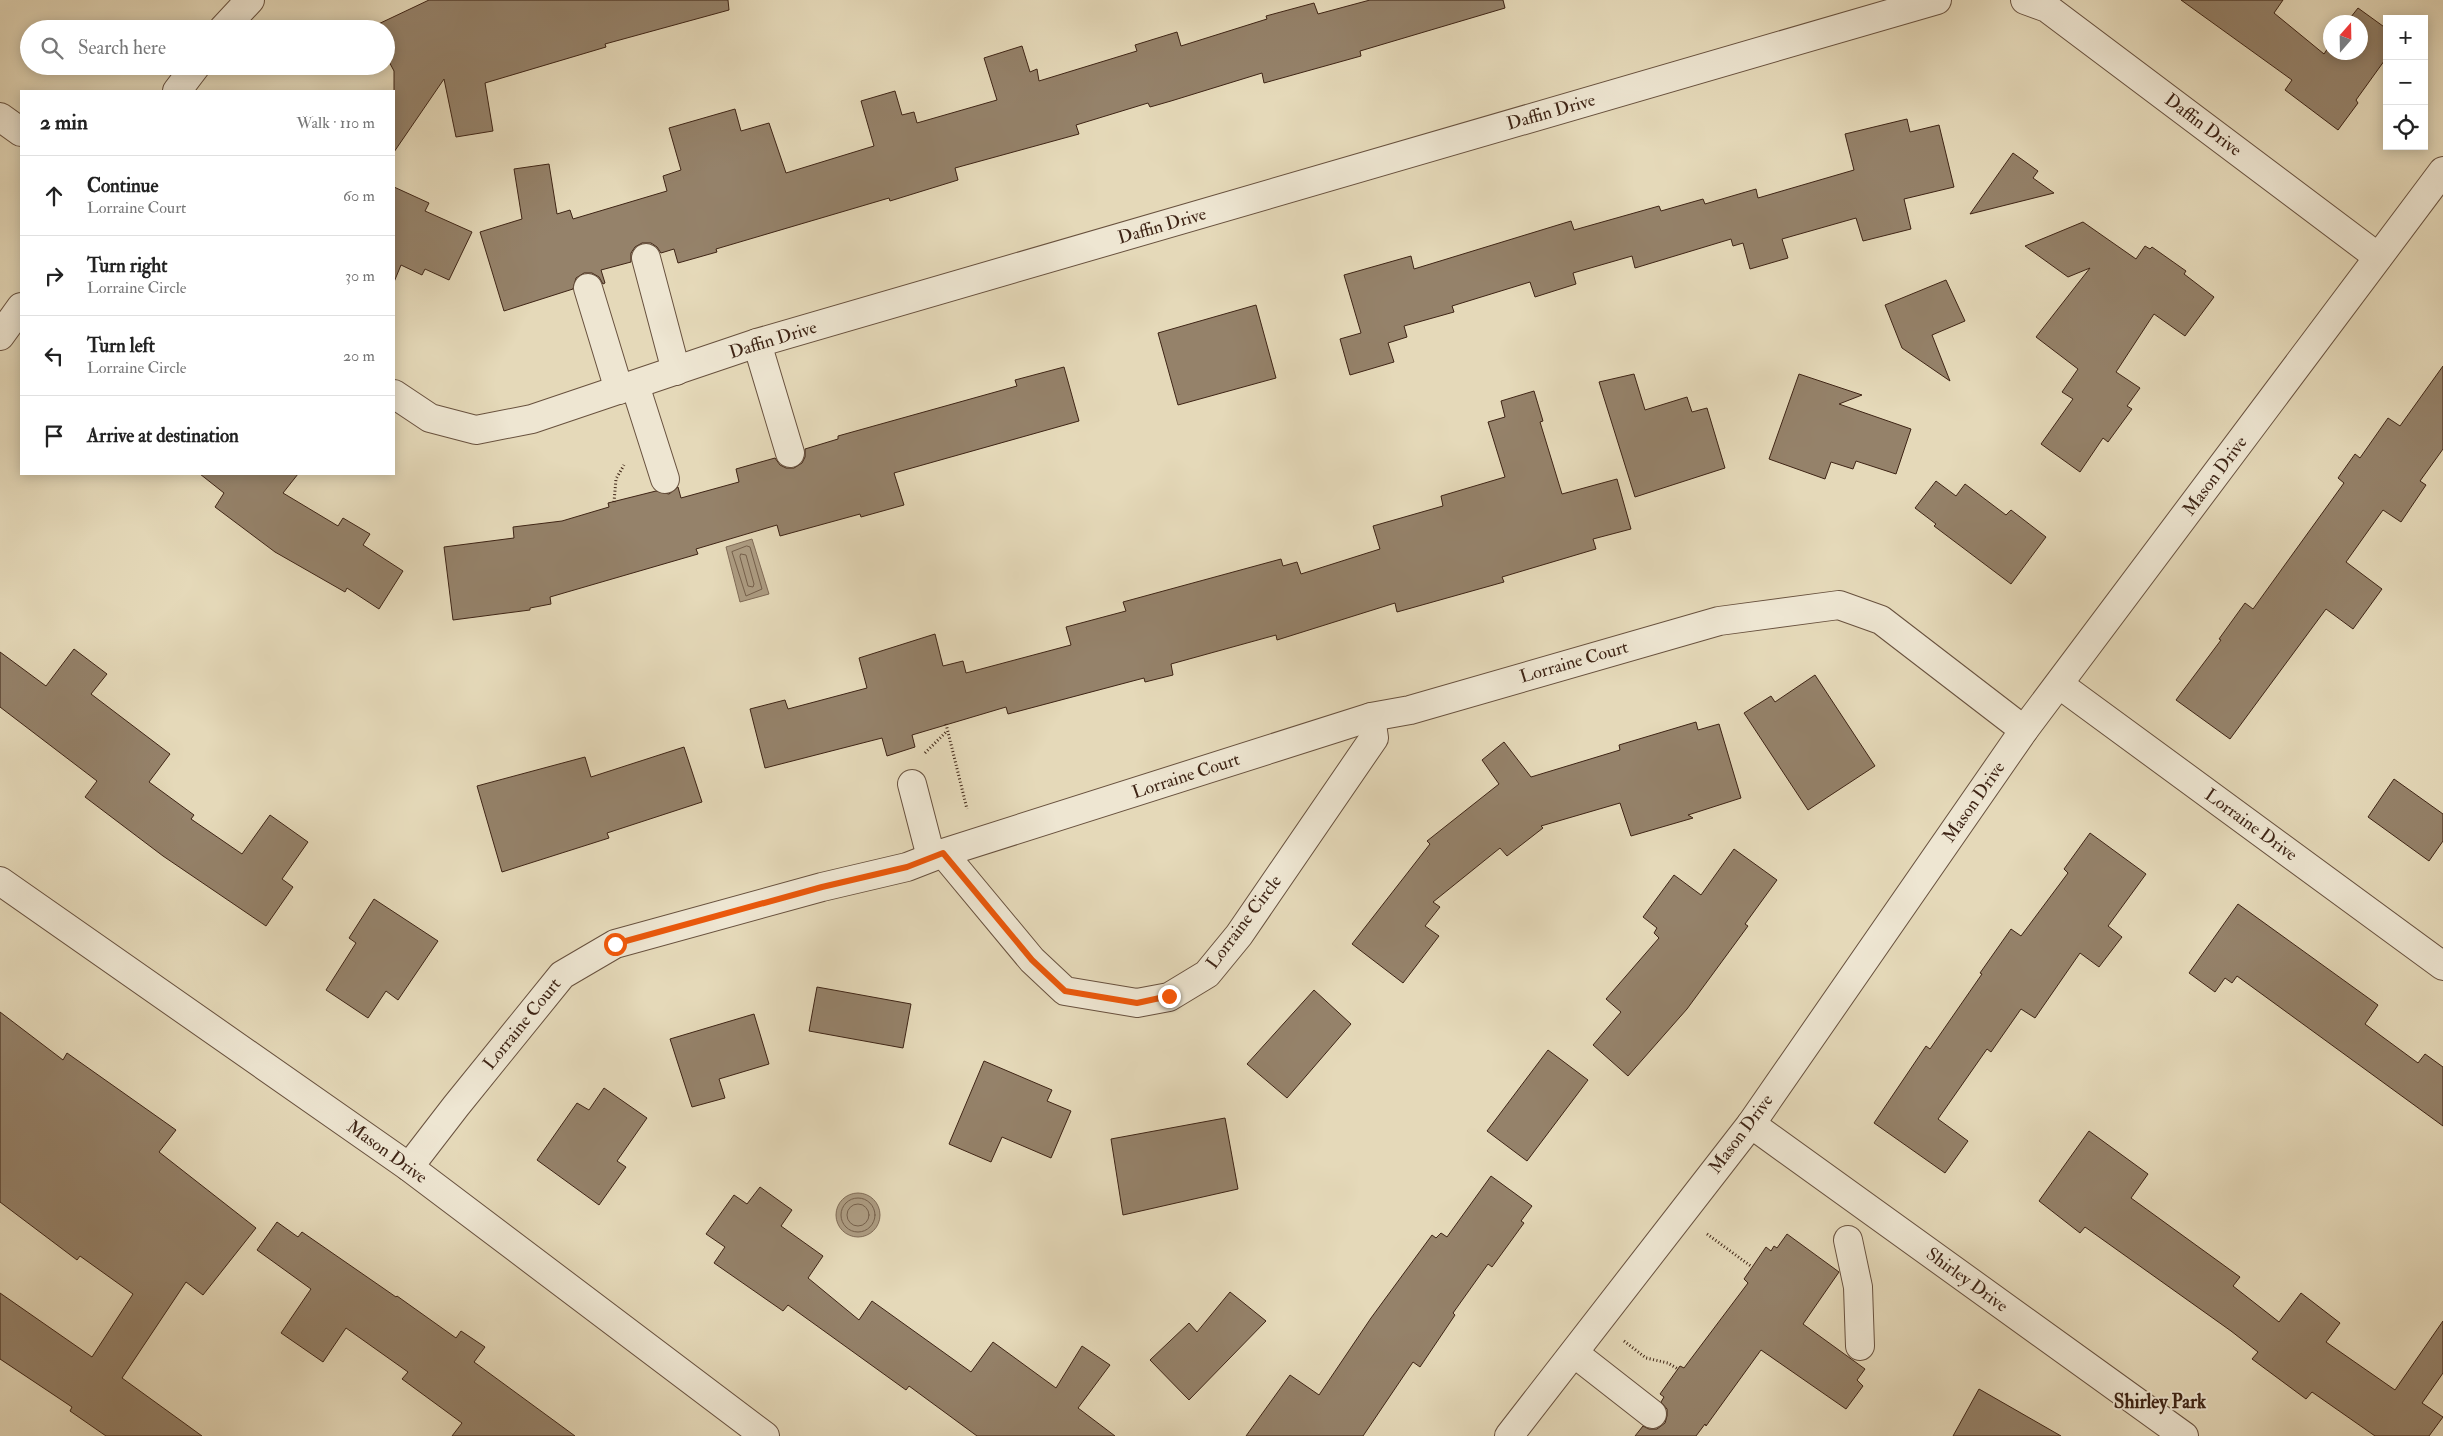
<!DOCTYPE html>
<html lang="en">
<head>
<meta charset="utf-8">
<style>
  :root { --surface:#fff; --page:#f2f2f2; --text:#222; --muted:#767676; --line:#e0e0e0 }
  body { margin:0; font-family:"IM FELL Double Pica",serif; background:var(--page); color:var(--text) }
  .controls { position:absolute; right:15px; top:15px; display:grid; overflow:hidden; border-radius:0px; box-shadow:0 2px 12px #0003 }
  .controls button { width:45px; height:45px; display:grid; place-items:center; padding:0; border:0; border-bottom:1px solid var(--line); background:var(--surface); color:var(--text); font:25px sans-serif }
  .compass { position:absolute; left:2323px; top:15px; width:45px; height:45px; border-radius:50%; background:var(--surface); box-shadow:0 2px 12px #0003; rotate:20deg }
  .stop { position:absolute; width:15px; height:15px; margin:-11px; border:4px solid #ea580c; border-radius:50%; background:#fff }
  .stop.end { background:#ea580c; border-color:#fff; box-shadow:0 1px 5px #0008 }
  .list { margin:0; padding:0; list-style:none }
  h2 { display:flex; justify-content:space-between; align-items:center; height:65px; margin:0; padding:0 20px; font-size:21px }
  h2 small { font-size:16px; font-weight:400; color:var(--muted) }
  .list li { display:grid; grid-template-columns:32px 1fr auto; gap:15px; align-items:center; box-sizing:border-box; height:80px; padding:0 20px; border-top:1px solid var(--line) }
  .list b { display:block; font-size:19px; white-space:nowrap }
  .list p { margin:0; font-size:16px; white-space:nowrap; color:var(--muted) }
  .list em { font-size:16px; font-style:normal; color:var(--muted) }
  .icon { flex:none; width:28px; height:28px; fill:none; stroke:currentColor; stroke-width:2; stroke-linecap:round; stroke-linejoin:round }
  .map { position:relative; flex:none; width:2443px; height:1436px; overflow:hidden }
  .search { position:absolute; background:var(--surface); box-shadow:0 2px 12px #0003; left:20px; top:20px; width:375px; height:55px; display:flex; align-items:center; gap:12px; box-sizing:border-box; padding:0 18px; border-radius:28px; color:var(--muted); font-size:19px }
  .panel { position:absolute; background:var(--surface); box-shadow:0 2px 12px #0003; left:20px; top:90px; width:375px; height:385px; border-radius:0px }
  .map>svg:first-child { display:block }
  .water { fill:#ac9b81; stroke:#806b56 }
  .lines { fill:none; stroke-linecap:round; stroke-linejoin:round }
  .shore { stroke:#75604b; stroke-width:1 }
  .building { fill:#95826a; stroke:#3e2415 }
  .minor-casing { stroke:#68513e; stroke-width:30 }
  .path { stroke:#3e2415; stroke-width:3; stroke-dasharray:1 2.5; stroke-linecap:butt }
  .minor { stroke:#eee6d2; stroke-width:28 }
  .route { stroke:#ea580c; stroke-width:6 }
  .labels { text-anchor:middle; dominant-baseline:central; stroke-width:4; stroke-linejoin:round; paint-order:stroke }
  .street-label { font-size:18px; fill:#3e2415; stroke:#eee6d2 }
  .neighbourhood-label { font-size:19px; font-weight:bold; fill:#3e2415; stroke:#eee6d2 }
</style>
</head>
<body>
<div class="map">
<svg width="2443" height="1436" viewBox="0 0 2443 1436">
  <rect width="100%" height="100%" fill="#e5d9b9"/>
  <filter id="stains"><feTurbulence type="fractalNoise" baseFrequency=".004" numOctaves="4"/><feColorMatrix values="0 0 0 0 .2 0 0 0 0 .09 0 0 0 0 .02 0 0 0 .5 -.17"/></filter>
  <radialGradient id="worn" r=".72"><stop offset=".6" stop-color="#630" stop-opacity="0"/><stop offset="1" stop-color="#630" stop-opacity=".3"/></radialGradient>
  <!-- water -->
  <g class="water">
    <path d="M 752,539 L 769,594 L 740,602 L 726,547 Z"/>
    <circle cx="858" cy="1215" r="22"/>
  </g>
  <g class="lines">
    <!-- shore -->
    <g class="shore">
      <path d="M 747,546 L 750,547 L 762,589 L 746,596 L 732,552 Z"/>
      <path d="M 741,554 L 746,555 L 754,584 L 753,587 L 748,586 L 740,557 Z"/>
      <circle cx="858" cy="1215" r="17"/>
      <circle cx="858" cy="1215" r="11"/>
    </g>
  </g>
  <!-- building -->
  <g class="building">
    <path d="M 429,0 L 728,0 L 729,10 L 605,44 L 606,47 L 485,83 L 493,131 L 456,137 L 444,79 L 394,152 L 394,71 L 386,56 L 386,29 L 372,27 Z"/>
    <path d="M 1370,0 L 1503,0 L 1505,8 L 1360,51 L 1361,56 L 1264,83 L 1262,73 L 1171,101 L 1150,107 L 1148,103 L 1076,125 L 1079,134 L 955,168 L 958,180 L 890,201 L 889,198 L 716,249 L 717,252 L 678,263 L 674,249 L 661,253 L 657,247 L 651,243 L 642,243 L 635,247 L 631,253 L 631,262 L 601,270 L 605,283 L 603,284 L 599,277 L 592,273 L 584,273 L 576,278 L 573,289 L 504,311 L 480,232 L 522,219 L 514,169 L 549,164 L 557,214 L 570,210 L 573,219 L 667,191 L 663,176 L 681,170 L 669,128 L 735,109 L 741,131 L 769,123 L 786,173 L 874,146 L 861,101 L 895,91 L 902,115 L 914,112 L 917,123 L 997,100 L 984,58 L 1022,46 L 1030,72 L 1037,69 L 1039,81 L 1137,51 L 1135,45 L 1177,32 L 1181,46 L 1267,19 L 1266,16 L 1314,3 L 1318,14 Z"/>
    <path d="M 2181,0 L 2283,0 L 2274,13 L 2324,54 L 2330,45 L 2330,52 L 2360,52 L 2360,22 L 2347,22 L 2358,8 L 2387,29 L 2387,57 L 2356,100 L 2358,103 L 2338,130 L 2285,90 L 2292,80 Z"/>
    <path d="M 1907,119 L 1910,132 L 1939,125 L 1954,187 L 1904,199 L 1911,229 L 1863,241 L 1856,218 L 1782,239 L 1788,258 L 1750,269 L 1743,243 L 1733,246 L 1731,239 L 1635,268 L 1632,256 L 1573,273 L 1576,284 L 1535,297 L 1530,282 L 1452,306 L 1454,312 L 1404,326 L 1407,337 L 1388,343 L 1394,362 L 1350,375 L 1340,339 L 1361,333 L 1344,275 L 1411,256 L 1414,269 L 1571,221 L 1574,230 L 1659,206 L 1661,211 L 1703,199 L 1705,204 L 1756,189 L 1758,198 L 1854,170 L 1845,134 Z"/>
    <path d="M 2013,153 L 2038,171 L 2033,178 L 2054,193 L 1970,214 Z"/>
    <path d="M 394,187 L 429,203 L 425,211 L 472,232 L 449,280 L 425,269 L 422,275 L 401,265 L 394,282 Z"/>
    <path d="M 2083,222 L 2136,259 L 2145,246 L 2150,249 L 2152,247 L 2186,271 L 2184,274 L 2214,297 L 2185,336 L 2154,314 L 2116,372 L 2140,388 L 2127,406 L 2132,409 L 2108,442 L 2103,438 L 2080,472 L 2041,444 L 2073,399 L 2062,392 L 2078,369 L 2036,337 L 2090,268 L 2068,277 L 2025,246 Z"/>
    <path d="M 1946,280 L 1965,321 L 1932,335 L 1950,381 L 1902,348 L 1885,305 Z"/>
    <path d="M 1256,305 L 1276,378 L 1178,405 L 1158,333 Z"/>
    <path d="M 2443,366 L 2443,449 L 2420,481 L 2426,485 L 2401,522 L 2383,510 L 2346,562 L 2382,589 L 2353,629 L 2326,609 L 2230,739 L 2176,700 L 2221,640 L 2219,639 L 2245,603 L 2253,609 L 2344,483 L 2338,478 L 2355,454 L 2360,458 L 2388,418 L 2400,426 Z"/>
    <path d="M 1064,367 L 1079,421 L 894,473 L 904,505 L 861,517 L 860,514 L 780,536 L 777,525 L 696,549 L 698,554 L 550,597 L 551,604 L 530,608 L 530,610 L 453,620 L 444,547 L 514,538 L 513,527 L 562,521 L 609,507 L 608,503 L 656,491 L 669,494 L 678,487 L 681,498 L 739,482 L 736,469 L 775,458 L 780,465 L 786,468 L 794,468 L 802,463 L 805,457 L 805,449 L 838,439 L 838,436 L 1017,386 L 1015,380 Z"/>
    <path d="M 1634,374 L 1645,410 L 1687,397 L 1692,412 L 1707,408 L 1725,468 L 1635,497 L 1599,382 Z"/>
    <path d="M 1799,374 L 1862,395 L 1839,404 L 1911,429 L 1896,474 L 1856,461 L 1853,469 L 1831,462 L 1825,479 L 1769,459 Z"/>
    <path d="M 1534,391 L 1543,421 L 1540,422 L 1562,494 L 1617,479 L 1631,529 L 1593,539 L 1596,549 L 1502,577 L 1504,582 L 1397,612 L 1395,603 L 1277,640 L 1276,635 L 1171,664 L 1173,675 L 1145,682 L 1144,678 L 1008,714 L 1006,707 L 912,735 L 915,747 L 887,756 L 882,738 L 765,768 L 750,709 L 785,700 L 788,709 L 867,688 L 859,658 L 935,634 L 943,666 L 963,661 L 966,673 L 1071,645 L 1066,627 L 1126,611 L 1123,602 L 1281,559 L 1283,566 L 1297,562 L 1301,574 L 1380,549 L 1373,526 L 1443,506 L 1441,496 L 1505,477 L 1488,422 L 1505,417 L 1501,401 Z"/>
    <path d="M 200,474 L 298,474 L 283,493 L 338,526 L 343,518 L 370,534 L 363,545 L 403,571 L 379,609 L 347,588 L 345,592 L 275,552 L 215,507 L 224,493 Z"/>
    <path d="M 1936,481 L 1956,496 L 1965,484 L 2006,515 L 2011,510 L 2046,537 L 2011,584 L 1934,526 L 1936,524 L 1915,508 Z"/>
    <path d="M 74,649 L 107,674 L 91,694 L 170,754 L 149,782 L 194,815 L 191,819 L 242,854 L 270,815 L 308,842 L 282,879 L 293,887 L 266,926 L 163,856 L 85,797 L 97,781 L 0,707 L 0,652 L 46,686 Z"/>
    <path d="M 1815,675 L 1875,766 L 1808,810 L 1744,713 L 1771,696 L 1775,702 Z"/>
    <path d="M 1696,722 L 1698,730 L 1719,724 L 1741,798 L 1688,815 L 1693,818 L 1631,836 L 1620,803 L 1541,826 L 1543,828 L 1507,856 L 1500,848 L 1433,902 L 1440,907 L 1425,926 L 1439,936 L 1403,983 L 1352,944 L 1430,844 L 1427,841 L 1499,784 L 1482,760 L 1504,742 L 1531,777 L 1620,750 L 1619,745 Z"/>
    <path d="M 684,747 L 702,802 L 607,833 L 609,838 L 502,872 L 477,786 L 585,757 L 591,777 Z"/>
    <path d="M 2394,779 L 2443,814 L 2443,841 L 2429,861 L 2368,817 Z"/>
    <path d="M 2090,833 L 2146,874 L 2108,926 L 2122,937 L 2099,967 L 2080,953 L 2035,1018 L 2021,1009 L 1991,1052 L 1987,1049 L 1938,1119 L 1968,1141 L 1945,1173 L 1874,1123 L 1926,1046 L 1930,1049 L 1982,974 L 1980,973 L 2011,929 L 2021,936 L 2068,873 L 2064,869 Z"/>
    <path d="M 1734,849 L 1777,880 L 1745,924 L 1748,926 L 1687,1009 L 1628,1076 L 1593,1045 L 1621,1012 L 1606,999 L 1659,938 L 1654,933 L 1657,928 L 1643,917 L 1674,875 L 1701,895 Z"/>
    <path d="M 374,899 L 438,941 L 398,1000 L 386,991 L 368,1018 L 326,990 L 356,943 L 349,938 Z"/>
    <path d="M 2238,904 L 2378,1005 L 2365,1024 L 2418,1063 L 2425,1054 L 2443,1067 L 2443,1126 L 2237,976 L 2232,983 L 2225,978 L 2215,992 L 2189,973 Z"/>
    <path d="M 817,987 L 911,1004 L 903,1048 L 809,1031 Z"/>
    <path d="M 1314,990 L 1351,1024 L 1287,1098 L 1247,1064 Z"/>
    <path d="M 0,1012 L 63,1060 L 67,1053 L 176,1130 L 159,1152 L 256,1228 L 203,1295 L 186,1282 L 122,1378 L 202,1436 L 106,1436 L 70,1411 L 72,1407 L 0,1359 L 0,1293 L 92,1357 L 133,1294 L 80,1256 L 77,1260 L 0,1202 Z"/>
    <path d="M 754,1014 L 769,1064 L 719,1079 L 725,1098 L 692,1107 L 670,1039 Z"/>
    <path d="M 1548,1050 L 1588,1080 L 1527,1161 L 1487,1131 Z"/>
    <path d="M 984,1061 L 1052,1090 L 1047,1101 L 1071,1111 L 1051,1158 L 1002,1137 L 991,1162 L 949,1144 Z"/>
    <path d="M 604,1088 L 647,1118 L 617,1161 L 626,1167 L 599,1205 L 537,1160 L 577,1103 L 589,1110 Z"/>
    <path d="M 1225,1118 L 1238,1189 L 1123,1215 L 1111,1139 Z"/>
    <path d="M 2089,1131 L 2148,1174 L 2131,1198 L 2240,1277 L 2233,1286 L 2279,1322 L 2301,1293 L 2340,1323 L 2326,1342 L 2395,1390 L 2443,1321 L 2443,1373 L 2422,1403 L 2443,1417 L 2429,1436 L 2375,1436 L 2312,1392 L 2306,1399 L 2252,1359 L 2258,1352 L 2231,1331 L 2085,1227 L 2080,1233 L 2039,1201 Z"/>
    <path d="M 1491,1176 L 1532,1206 L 1521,1221 L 1524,1223 L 1492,1267 L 1488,1264 L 1453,1313 L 1455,1315 L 1420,1367 L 1413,1362 L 1363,1436 L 1246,1436 L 1290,1375 L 1319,1395 L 1371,1318 L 1432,1235 L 1436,1238 L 1441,1233 L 1447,1237 Z"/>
    <path d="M 760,1187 L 792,1210 L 781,1226 L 823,1256 L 808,1278 L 859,1320 L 872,1301 L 971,1372 L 993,1342 L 1056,1388 L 1082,1346 L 1110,1365 L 1078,1408 L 1115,1436 L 977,1436 L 909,1386 L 906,1390 L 788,1305 L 783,1311 L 714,1263 L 725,1247 L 706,1234 L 734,1195 L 747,1204 Z"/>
    <path d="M 277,1222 L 298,1237 L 302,1232 L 396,1297 L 397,1296 L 456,1338 L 461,1331 L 485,1347 L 474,1362 L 575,1436 L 452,1436 L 462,1423 L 402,1379 L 408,1372 L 346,1328 L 323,1362 L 281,1333 L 311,1289 L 257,1250 Z"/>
    <path d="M 1787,1234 L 1839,1272 L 1803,1324 L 1865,1369 L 1857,1380 L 1863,1386 L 1846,1409 L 1761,1350 L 1706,1426 L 1705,1424 L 1696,1436 L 1635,1436 L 1643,1426 L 1649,1429 L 1657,1429 L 1665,1423 L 1667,1416 L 1667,1409 L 1661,1402 L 1664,1397 L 1660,1394 L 1680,1366 L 1684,1368 L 1748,1283 L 1744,1279 L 1766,1247 L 1771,1251 L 1774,1246 L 1777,1248 Z"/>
    <path d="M 1230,1292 L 1266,1321 L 1189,1400 L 1150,1360 L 1189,1323 L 1197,1332 Z"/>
    <path d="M 1979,1389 L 2061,1436 L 1953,1436 Z"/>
  </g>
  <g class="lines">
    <!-- minor casing -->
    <g class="minor-casing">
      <g id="minor">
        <path d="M 2025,0 L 2047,8 L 2378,257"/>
        <path d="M 223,29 L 250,0"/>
        <path d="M 177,91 L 196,66"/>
        <path d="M 0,117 L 21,132"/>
        <path d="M 646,258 L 676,371"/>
        <path d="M 588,288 L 619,390"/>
        <path d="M 0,336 L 21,307"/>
        <path d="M 757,343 L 790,453"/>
        <path d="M 635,385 L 665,479"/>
        <path d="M 394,394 L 430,418 L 476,430 L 532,419 L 757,343 L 1937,0"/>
        <path d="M 2060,685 L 2443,966"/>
        <path d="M 912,784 L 931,857"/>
        <path d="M 943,853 L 1032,960 L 1065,991 L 1137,1003 L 1169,997 L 1207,974 L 1239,935 L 1374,738 L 1371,717"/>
        <path d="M 0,881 L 409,1167 L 765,1436"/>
        <path d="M 1751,1124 L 2184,1436"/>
        <path d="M 409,1167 L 456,1106 L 562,975 L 615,944 L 822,887 L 907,867 L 943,853 L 1371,717 L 1410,710 L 1719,621 L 1839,605 L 1881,620 L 2024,730"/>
        <path d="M 1848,1240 L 1858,1287 L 1860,1346"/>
        <path d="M 1574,1353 L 1652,1414"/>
        <path d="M 1509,1436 L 1751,1124 L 2024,730 L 2443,171"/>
      </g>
    </g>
    <!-- path -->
    <g class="path">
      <path d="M 614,502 L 616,479 L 624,465"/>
      <path d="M 946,724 L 967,809"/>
      <path d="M 925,753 L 947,731"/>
      <path d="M 1707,1234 L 1752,1267"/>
      <path d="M 1624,1341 L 1646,1358 L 1668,1363 L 1678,1369"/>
    </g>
    <!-- minor -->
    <use href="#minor" class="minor"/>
  </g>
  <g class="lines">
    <!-- route -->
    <path class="route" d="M 615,944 L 822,887 L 907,867 L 943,853 L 1032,960 L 1065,991 L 1137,1003 L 1169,996"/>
  </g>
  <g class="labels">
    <!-- street labels -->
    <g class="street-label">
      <text transform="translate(1551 112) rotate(-16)">Daffin Drive</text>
      <text transform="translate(2203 125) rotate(37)">Daffin Drive</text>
      <text transform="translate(1162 226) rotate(-16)">Daffin Drive</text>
      <text transform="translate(773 340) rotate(-17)">Daffin Drive</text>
      <text transform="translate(2215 476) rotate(-53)">Mason Drive</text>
      <text transform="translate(1574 662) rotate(-16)">Lorraine Court</text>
      <text transform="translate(1186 776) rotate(-18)">Lorraine Court</text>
      <text transform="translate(1974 802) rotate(-55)">Mason Drive</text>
      <text transform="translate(2251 825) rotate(36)">Lorraine Drive</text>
      <text transform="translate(1244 922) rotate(-53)">Lorraine Circle</text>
      <text transform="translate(522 1024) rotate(-51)">Lorraine Court</text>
      <text transform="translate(1741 1134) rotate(-53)">Mason Drive</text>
      <text transform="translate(387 1152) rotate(36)">Mason Drive</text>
      <text transform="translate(1967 1280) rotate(36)">Shirley Drive</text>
    </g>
    <!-- neighbourhood labels -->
    <g class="neighbourhood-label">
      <text x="2160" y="1402">Shirley Park</text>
    </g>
  </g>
  <rect width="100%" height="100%" filter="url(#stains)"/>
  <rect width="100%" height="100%" fill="url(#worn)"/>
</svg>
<div class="controls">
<button>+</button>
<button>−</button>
<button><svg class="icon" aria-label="locate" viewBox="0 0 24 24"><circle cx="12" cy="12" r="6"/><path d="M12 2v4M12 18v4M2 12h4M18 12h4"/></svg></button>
</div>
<svg class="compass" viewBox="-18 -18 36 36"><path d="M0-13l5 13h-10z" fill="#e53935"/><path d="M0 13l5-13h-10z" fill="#767676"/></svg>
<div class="stop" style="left:615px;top:944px"></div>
<div class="stop end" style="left:1169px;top:996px"></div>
<div class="search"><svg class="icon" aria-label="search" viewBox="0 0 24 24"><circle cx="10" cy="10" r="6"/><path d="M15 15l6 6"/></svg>Search here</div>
<section class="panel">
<h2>2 min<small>Walk · 110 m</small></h2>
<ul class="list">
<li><svg class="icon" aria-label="ahead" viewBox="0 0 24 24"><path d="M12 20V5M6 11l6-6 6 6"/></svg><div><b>Continue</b><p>Lorraine Court</p></div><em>60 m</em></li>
<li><svg class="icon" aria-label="right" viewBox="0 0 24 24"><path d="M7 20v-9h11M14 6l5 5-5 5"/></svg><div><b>Turn right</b><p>Lorraine Circle</p></div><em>30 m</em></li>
<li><svg class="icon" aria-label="left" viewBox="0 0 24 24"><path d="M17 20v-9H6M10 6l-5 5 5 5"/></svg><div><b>Turn left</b><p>Lorraine Circle</p></div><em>20 m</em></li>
<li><svg class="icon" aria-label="arrive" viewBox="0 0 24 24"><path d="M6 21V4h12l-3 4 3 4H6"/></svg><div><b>Arrive at destination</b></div></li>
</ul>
</section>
</div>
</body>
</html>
